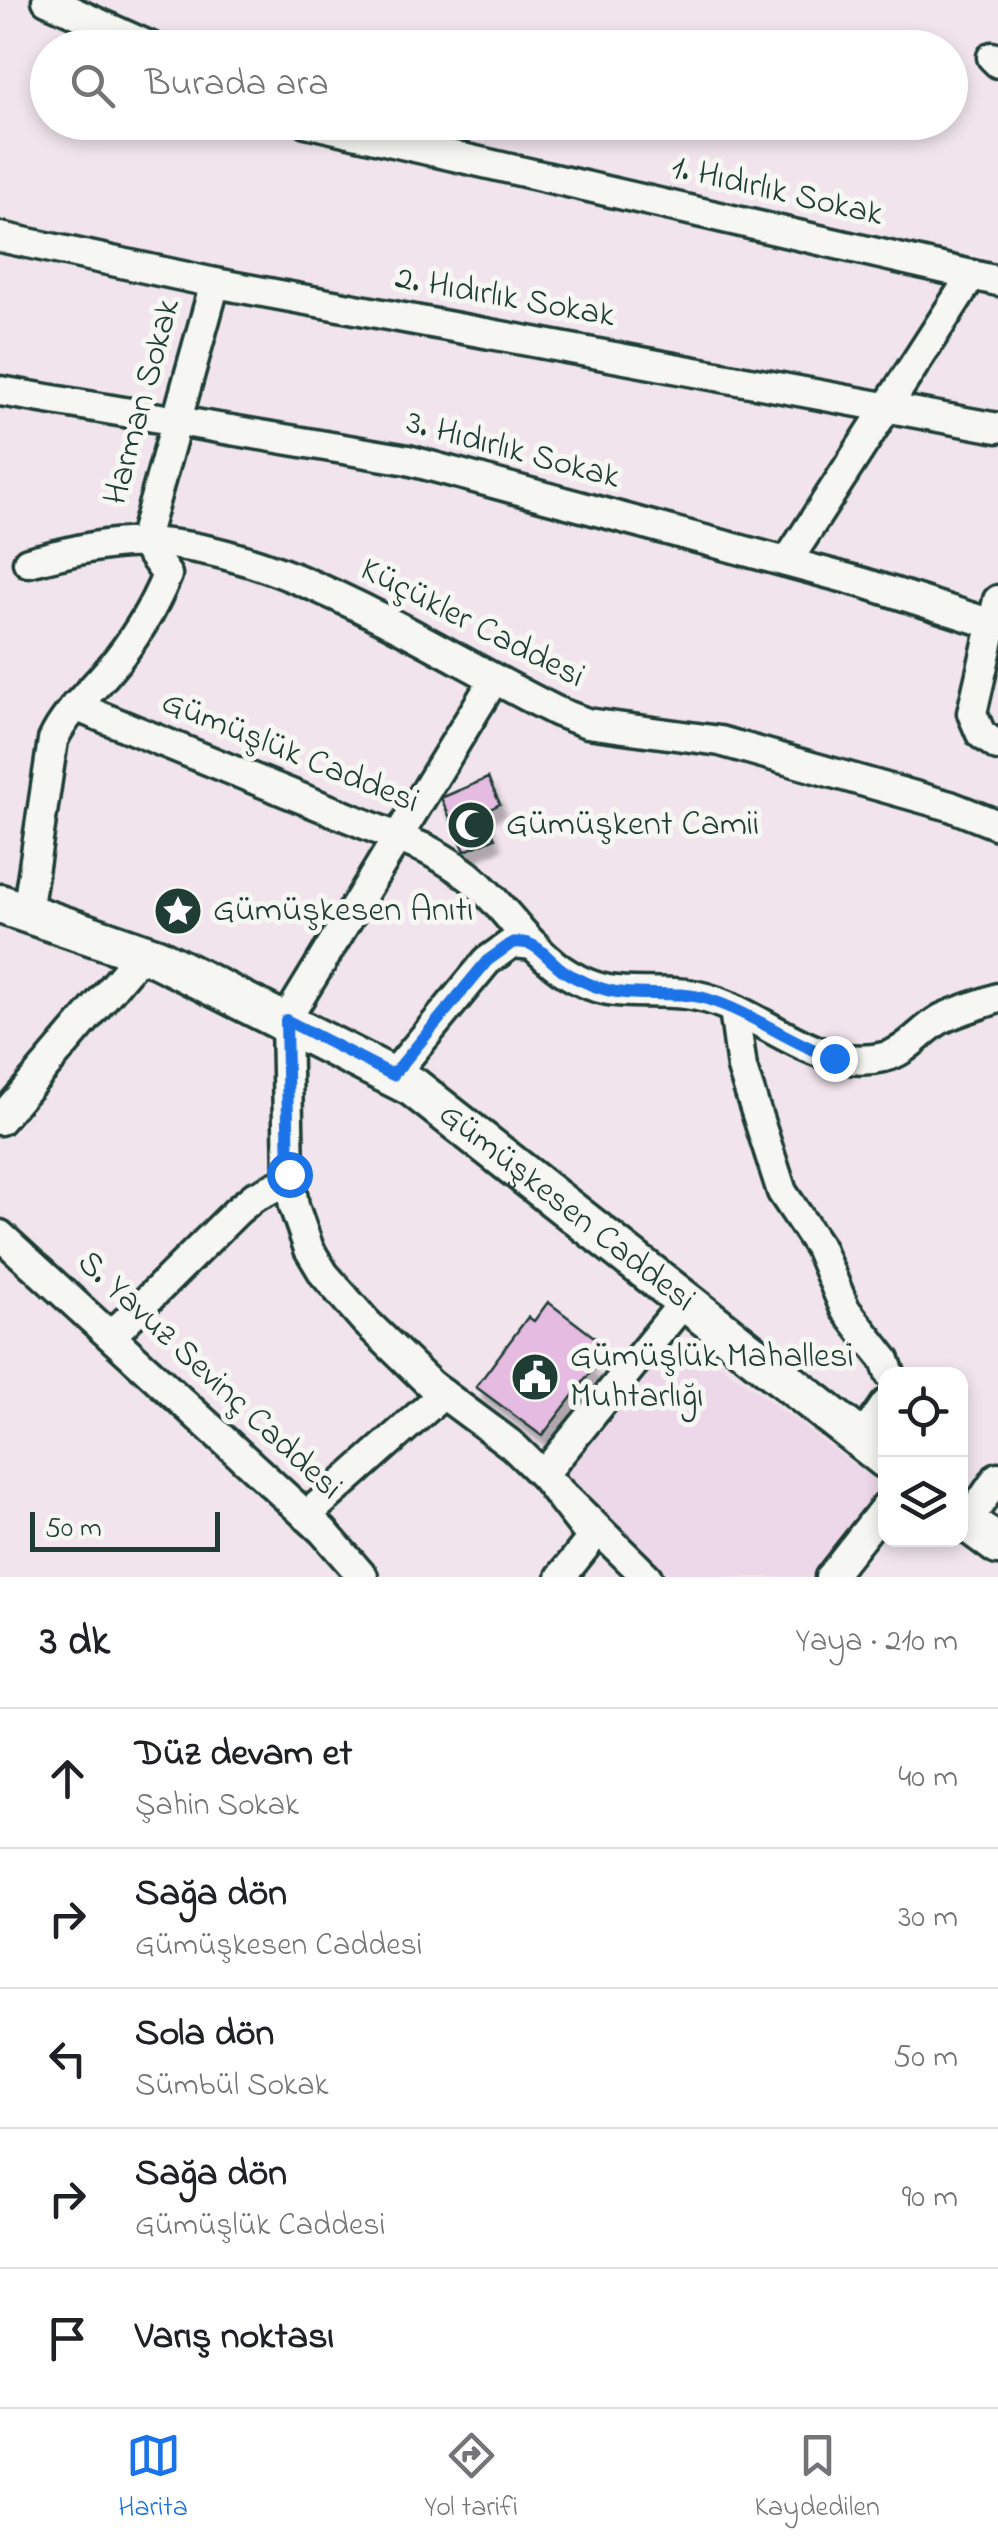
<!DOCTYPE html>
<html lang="tr">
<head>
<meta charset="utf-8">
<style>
  :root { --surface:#fff; --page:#f6f6f6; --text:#202124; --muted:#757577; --line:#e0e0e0; --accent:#1a73e8 }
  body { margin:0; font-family:"Indie Flower",sans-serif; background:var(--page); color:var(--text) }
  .controls { position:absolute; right:30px; bottom:30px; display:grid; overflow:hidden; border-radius:20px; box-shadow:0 5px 15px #0003 }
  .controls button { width:90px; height:90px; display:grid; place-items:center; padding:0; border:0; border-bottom:2px solid var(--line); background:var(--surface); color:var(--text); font:50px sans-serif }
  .scale { position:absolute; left:30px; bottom:25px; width:190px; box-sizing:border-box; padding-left:10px; border:5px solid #1f3d34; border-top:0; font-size:28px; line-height:35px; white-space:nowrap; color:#1f3d34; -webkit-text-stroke:8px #f6f6f2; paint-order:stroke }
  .stop { position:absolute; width:30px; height:30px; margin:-22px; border:8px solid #1a73e8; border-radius:50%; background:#fff }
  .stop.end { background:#1a73e8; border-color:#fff; box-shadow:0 2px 10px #0008 }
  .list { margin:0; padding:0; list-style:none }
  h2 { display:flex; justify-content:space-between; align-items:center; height:130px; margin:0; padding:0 40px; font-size:42px }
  h2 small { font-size:32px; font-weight:400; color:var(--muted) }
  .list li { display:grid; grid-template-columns:65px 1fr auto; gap:30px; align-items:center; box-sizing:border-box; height:140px; padding:0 40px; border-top:2px solid var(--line) }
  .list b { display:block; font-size:38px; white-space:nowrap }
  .list p { margin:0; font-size:32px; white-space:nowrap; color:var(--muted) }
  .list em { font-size:32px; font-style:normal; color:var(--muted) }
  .icon { flex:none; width:55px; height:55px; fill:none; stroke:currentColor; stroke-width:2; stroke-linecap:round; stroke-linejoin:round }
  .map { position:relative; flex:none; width:998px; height:1577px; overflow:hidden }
  .search { position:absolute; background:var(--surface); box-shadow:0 5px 15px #0003; left:30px; right:30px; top:30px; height:110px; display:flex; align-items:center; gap:25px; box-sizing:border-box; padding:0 35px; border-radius:55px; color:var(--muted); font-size:38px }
  .sheet { height:830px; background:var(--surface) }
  nav { display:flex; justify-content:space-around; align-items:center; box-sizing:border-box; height:140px; border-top:2px solid var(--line); background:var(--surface); font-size:28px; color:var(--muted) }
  nav a { display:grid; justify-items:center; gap:5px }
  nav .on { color:var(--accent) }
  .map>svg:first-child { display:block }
  .built { fill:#edd8e9 }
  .building { fill:#e5bbe1; stroke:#1f3d34; stroke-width:2.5; filter:url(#shadow) }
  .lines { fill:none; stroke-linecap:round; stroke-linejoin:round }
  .street-casing { stroke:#1f3d34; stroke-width:35 }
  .secondary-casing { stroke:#1f3d34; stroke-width:45 }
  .street { stroke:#f6f6f2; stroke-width:28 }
  .secondary { stroke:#f6f6f2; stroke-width:38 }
  .route { stroke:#1a73e8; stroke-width:12 }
  .labels { text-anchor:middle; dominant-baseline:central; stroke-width:10; stroke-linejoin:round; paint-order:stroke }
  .street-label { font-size:35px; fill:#1f3d34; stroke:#f6f6f2 }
  .poi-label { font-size:35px; fill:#1f3d34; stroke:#f6f6f2; text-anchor:start }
</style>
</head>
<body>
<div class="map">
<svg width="998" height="1577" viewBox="0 0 998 1577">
  <defs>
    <filter id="shadow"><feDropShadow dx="6" dy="11" stdDeviation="2.5" flood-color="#0004"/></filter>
  </defs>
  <rect width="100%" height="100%" fill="#f1e4ed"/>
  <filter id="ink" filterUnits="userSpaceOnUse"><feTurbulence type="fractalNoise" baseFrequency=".01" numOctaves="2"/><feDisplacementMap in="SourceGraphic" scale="20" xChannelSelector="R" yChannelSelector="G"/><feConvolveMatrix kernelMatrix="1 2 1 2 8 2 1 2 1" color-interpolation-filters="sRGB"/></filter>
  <g filter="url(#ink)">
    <!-- built -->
    <path class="built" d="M 689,1341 L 883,1486 L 811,1577 L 666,1577 L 561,1475 L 650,1358 Z"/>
    <!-- building -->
    <g class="building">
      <path d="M 488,778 L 500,804 L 484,812 L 495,838 L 465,851 L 441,798 Z"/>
      <path d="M 548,1302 L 602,1343 L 587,1362 L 594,1368 L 542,1436 L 476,1387 L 528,1317 L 534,1321 Z"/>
    </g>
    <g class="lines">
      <!-- street casing -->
      <g class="street-casing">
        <g id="street">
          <path d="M 47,0 L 153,48"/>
          <path d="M 992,57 L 998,63"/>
          <path d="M 306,122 L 998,281"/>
          <path d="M 0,237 L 215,283 L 998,428"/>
          <path d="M 0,391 L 408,460 L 864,583 L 998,626"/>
          <path d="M 28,562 C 61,554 93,545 126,543 C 265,534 435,652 558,712 L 587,723 L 720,741 L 950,806 L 998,825"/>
          <path d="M 787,562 L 972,275"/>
          <path d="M 998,600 L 972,713 L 981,734 L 998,746"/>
          <path d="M 493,681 L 286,1020 L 289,1174 L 294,1206 L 309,1249 L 324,1274 L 366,1322 L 431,1385 L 513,1446 L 647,1577"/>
          <path d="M 75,706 L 426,849 C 447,860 465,871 482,888 C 511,915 533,953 568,974 C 612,1001 639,988 686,994 C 756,1002 810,1075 884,1057 C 907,1052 921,1030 941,1019 C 959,1010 979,1005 998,998"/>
          <path d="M 27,913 L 53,740 C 66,712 89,694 108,671 C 132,643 153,609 167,575 L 143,542 L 215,283"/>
          <path d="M 734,1009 L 742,1068 L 782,1192 L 819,1247 L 845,1309 L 885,1360 L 890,1374"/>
          <path d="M 393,1075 L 487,961 L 512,943 L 534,945"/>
          <path d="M 0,1120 L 143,952"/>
          <path d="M 0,1235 L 323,1531 L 363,1577"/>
          <path d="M 111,1336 L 237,1211 L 254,1197 L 290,1180"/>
          <path d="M 861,1440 L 886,1404"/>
          <path d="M 306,1516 L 443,1394"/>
          <path d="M 967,1522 L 998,1477"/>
          <path d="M 561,1577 L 592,1538 L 543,1475 L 684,1302"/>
          <path d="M 830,1577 L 886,1506"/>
        </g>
      </g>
      <!-- secondary casing -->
      <g class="secondary-casing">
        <g id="secondary">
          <path id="s1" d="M 0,904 L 157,958 L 413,1087 L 886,1459"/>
          <path d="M 960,1517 L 998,1545"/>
        </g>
      </g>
      <!-- street -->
      <use href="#street" class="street"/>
      <!-- secondary -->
      <use href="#secondary" class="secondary"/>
    </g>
  </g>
  <g class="lines" filter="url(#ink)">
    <!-- route -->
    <path class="route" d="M 289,1174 L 286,1020 L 393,1075 L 487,961 L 512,943 C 537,938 546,959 564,971 C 572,977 582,981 592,985 C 629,1001 669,988 707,999 C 753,1013 790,1043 834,1058"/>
  </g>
  <!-- icons -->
  <defs>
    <g id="mosque-disc" transform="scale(2.5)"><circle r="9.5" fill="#1f3d34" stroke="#f6f6f2"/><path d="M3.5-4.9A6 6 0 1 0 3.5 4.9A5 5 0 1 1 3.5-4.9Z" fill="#fff"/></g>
    <g id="sight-disc" transform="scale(2.5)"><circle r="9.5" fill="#1f3d34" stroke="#f6f6f2"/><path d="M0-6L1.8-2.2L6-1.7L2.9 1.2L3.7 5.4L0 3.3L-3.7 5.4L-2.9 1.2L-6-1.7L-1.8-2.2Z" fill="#fff"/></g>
    <g id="civic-disc" transform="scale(2.5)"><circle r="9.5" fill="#1f3d34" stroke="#f6f6f2"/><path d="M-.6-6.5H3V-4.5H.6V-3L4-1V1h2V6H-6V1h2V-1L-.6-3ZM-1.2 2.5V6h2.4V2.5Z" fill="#fff"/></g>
  </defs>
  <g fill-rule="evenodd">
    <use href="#mosque-disc" x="471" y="825"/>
    <use href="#sight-disc" x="178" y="911"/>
    <use href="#civic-disc" x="535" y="1377"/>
  </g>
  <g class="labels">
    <!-- street labels -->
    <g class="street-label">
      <text transform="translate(777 192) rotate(13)">1. Hıdırlık Sokak</text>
      <text transform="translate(505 298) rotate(10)">2. Hıdırlık Sokak</text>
      <text transform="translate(143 402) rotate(-75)">Harman Sokak</text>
      <text transform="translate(513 451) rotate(15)">3. Hıdırlık Sokak</text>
      <text transform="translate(472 624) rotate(27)">Küçükler Caddesi</text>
      <text transform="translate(290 753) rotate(22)">Gümüşlük Caddesi</text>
      <text stroke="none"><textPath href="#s1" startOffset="648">Gümüşkesen Caddesi</textPath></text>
      <text transform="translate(209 1376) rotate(43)">S. Yavuz Sevinç Caddesi</text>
    </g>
    <!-- poi labels -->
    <g class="poi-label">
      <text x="506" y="825">Gümüşkent Camii</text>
      <text x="213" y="911">Gümüşkesen Anıtı</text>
      <text x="570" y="1357">Gümüşlük Mahallesi<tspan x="570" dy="40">Muhtarlığı</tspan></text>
    </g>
  </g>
</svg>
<div class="controls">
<button><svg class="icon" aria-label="locate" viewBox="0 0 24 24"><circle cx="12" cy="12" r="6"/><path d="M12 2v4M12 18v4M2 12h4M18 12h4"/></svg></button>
<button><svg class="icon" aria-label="layers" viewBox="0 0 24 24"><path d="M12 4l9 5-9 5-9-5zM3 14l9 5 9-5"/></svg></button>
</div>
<div class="scale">50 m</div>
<div class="stop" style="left:289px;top:1174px"></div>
<div class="stop end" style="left:834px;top:1058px"></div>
<div class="search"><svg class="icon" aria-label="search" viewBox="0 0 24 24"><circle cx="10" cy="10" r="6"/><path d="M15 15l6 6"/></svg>Burada ara</div>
</div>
<section class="sheet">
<h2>3 dk<small>Yaya · 210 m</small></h2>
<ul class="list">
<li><svg class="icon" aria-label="ahead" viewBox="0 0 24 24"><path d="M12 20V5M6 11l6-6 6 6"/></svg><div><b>Düz devam et</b><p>Şahin Sokak</p></div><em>40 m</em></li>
<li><svg class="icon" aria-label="right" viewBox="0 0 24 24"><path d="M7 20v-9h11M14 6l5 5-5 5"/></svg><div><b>Sağa dön</b><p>Gümüşkesen Caddesi</p></div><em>30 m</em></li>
<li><svg class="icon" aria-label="left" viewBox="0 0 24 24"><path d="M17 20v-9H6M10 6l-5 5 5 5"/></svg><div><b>Sola dön</b><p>Sümbül Sokak</p></div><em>50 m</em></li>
<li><svg class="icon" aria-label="right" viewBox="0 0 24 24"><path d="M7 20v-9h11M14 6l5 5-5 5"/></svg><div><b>Sağa dön</b><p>Gümüşlük Caddesi</p></div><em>90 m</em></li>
<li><svg class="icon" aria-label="arrive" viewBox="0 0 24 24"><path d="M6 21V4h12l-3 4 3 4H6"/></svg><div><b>Varış noktası</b></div></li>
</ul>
</section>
<nav>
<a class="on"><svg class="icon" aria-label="map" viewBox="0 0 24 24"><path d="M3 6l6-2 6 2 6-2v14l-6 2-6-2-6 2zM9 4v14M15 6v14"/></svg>Harita</a>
<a><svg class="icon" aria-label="directions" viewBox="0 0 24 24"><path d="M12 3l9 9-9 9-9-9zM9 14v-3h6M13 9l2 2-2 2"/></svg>Yol tarifi</a>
<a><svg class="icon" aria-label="saved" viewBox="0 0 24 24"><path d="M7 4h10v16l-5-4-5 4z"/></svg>Kaydedilen</a>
</nav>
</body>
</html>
